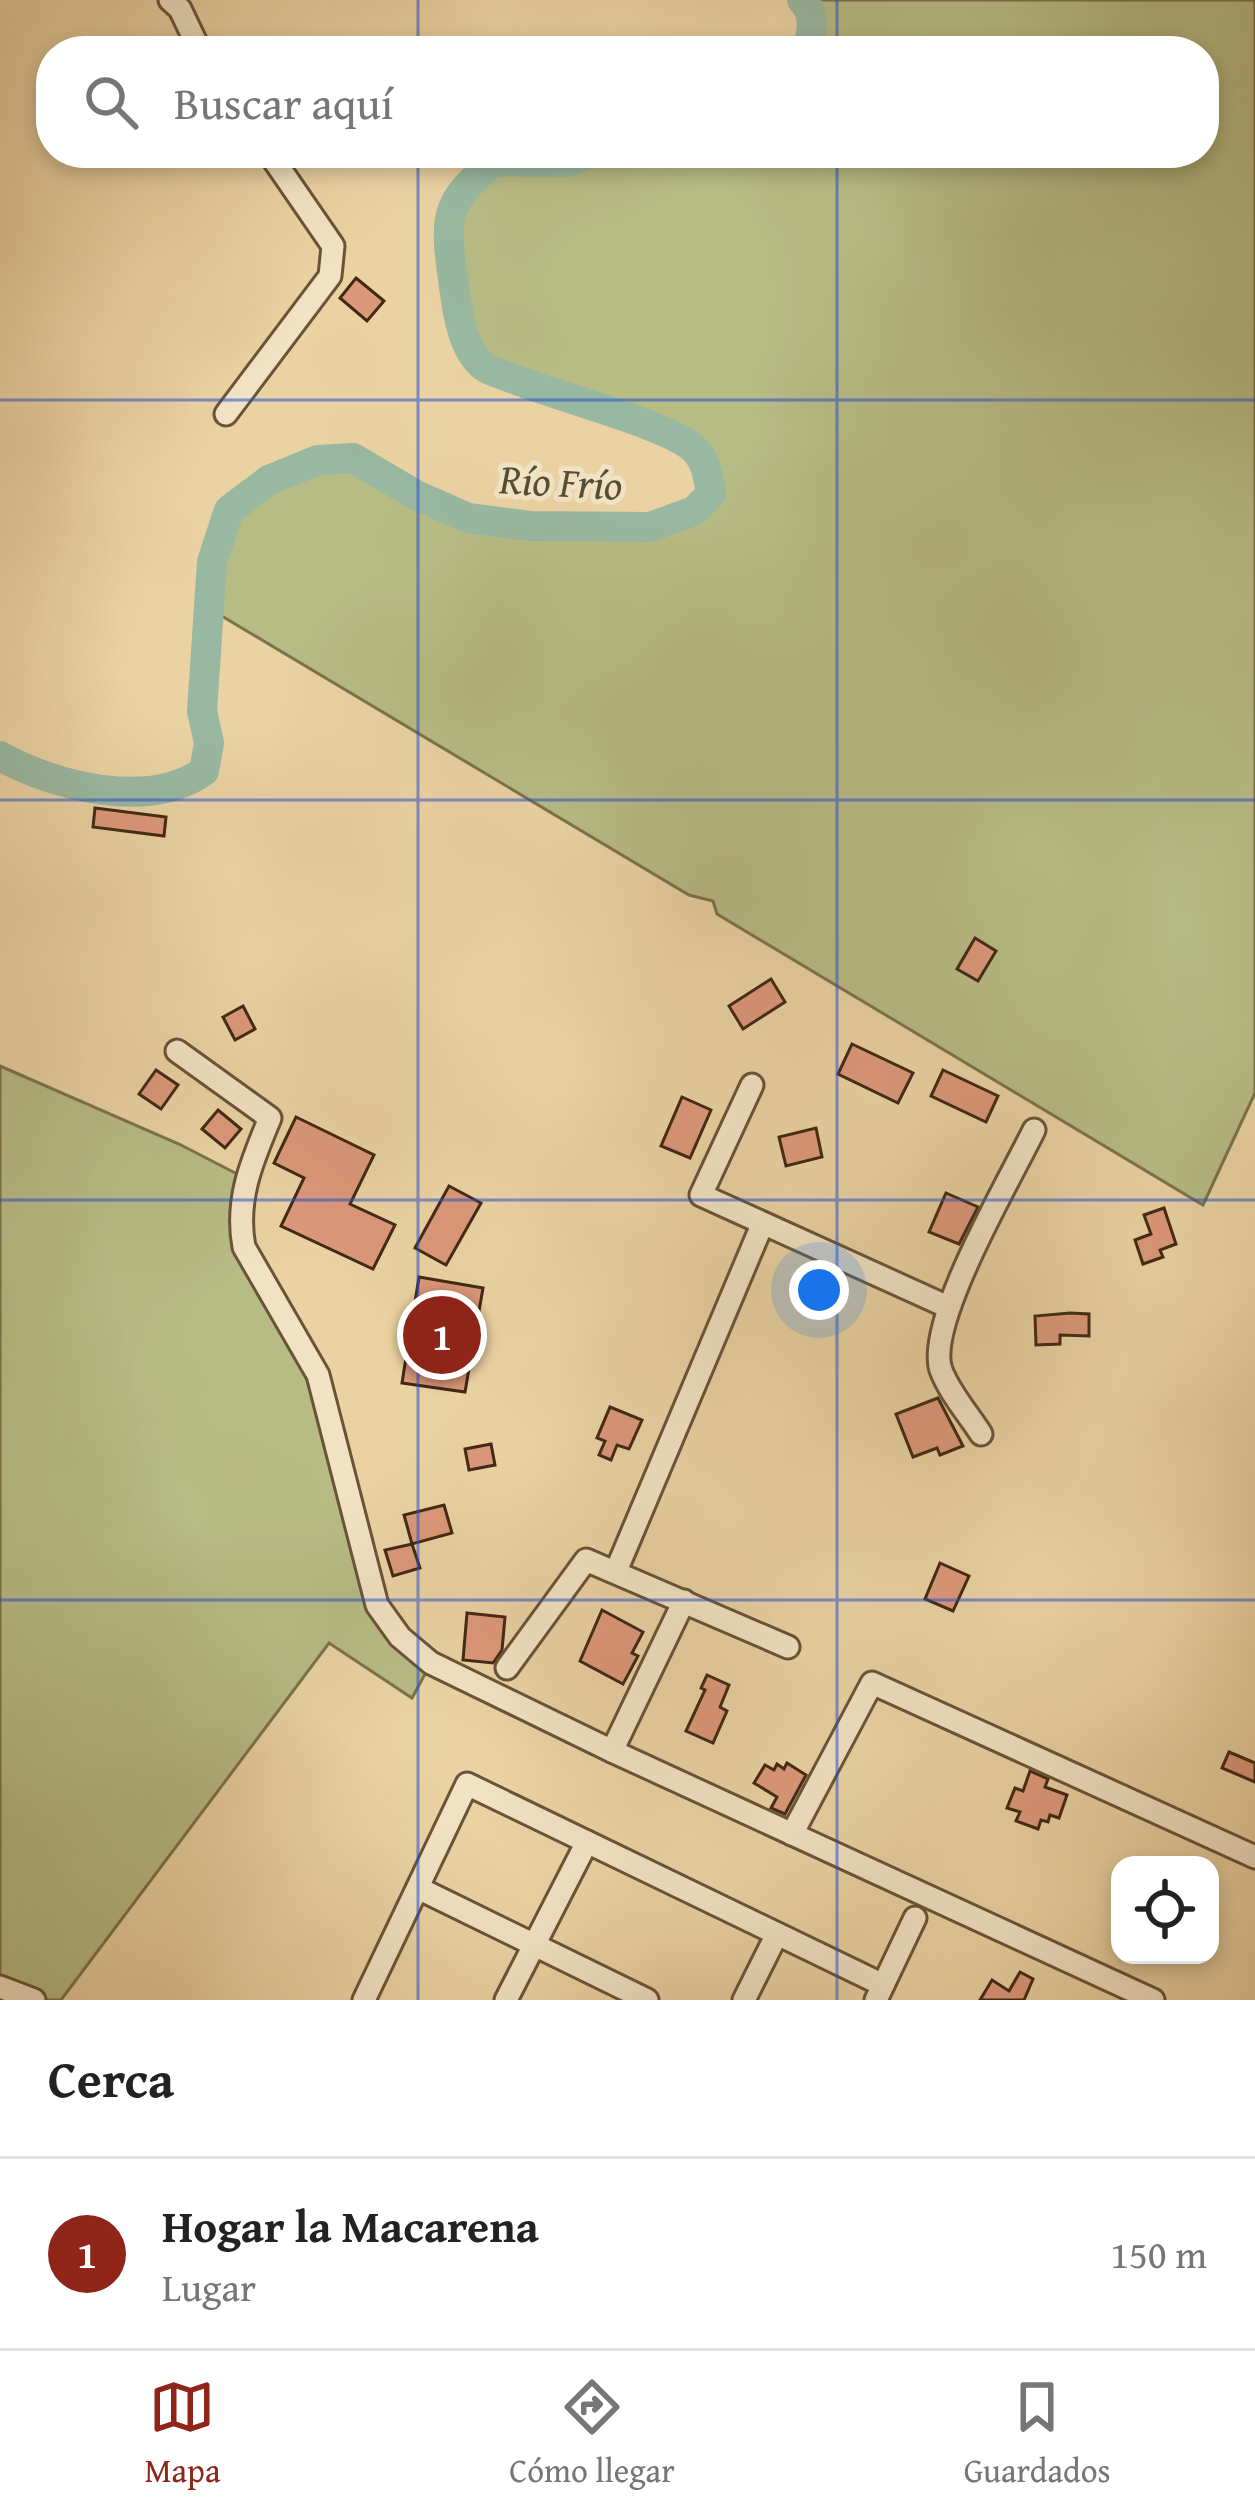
<!DOCTYPE html>
<html lang="es">
<head>
<meta charset="utf-8">
<style>
  :root { --surface:#fff; --page:#f2f2f2; --text:#222; --muted:#767676; --line:#e0e0e0; --accent:#8f2418 }
  body { margin:0; font-family:"Gentium Book Plus",serif; background:var(--page); color:var(--text) }
  .controls { position:absolute; right:36px; bottom:36px; display:grid; overflow:hidden; border-radius:24px; box-shadow:0 6px 18px #0003 }
  .controls button { width:108px; height:108px; display:grid; place-items:center; padding:0; border:0; border-bottom:3px solid var(--line); background:var(--surface); color:var(--text); font:60px sans-serif }
  .you { position:absolute; left:819px; top:1290px; width:42px; height:42px; margin:-30px; border:9px solid #fff; border-radius:50%; background:#1a73e8; box-shadow:0 0 0 18px #1a73e833 }
  .badge { display:grid; place-items:center; width:78px; height:78px; border-radius:50%; background:var(--accent); color:#fff; font-size:39px; font-weight:700 }
  .pin { position:absolute; translate:-50% -50%; border:6px solid #fff; box-shadow:0 3px 12px #0006 }
  .list { margin:0; padding:0; list-style:none }
  h2 { display:flex; justify-content:space-between; align-items:center; height:156px; margin:0; padding:0 48px; font-size:51px }
  h2 small { font-size:39px; font-weight:400; color:var(--muted) }
  .list li { display:grid; grid-template-columns:78px 1fr auto; gap:36px; align-items:center; box-sizing:border-box; height:192px; padding:0 48px; border-top:3px solid var(--line) }
  .list b { display:block; font-size:45px; white-space:nowrap }
  .list p { margin:0; font-size:39px; white-space:nowrap; color:var(--muted) }
  .list em { font-size:39px; font-style:normal; color:var(--muted) }
  .icon { flex:none; width:66px; height:66px; fill:none; stroke:currentColor; stroke-width:2; stroke-linecap:round; stroke-linejoin:round }
  .map { position:relative; flex:none; width:1255px; height:2000px; overflow:hidden }
  .search { position:absolute; background:var(--surface); box-shadow:0 6px 18px #0003; left:36px; right:36px; top:36px; height:132px; display:flex; align-items:center; gap:30px; box-sizing:border-box; padding:0 42px; border-radius:48px; color:var(--muted); font-size:45px }
  .sheet { height:348px; background:var(--surface) }
  nav { display:flex; justify-content:space-around; align-items:center; box-sizing:border-box; height:168px; border-top:3px solid var(--line); background:var(--surface); font-size:33px; color:var(--muted) }
  nav a { display:grid; justify-items:center; gap:6px }
  nav .on { color:var(--accent) }
  .map>svg:first-child { display:block }
  .green { fill:#b7bb84; stroke:#7c724c; stroke-width:3 }
  .lines { fill:none; stroke-linecap:round; stroke-linejoin:round }
  .river { stroke:#99b8a1; stroke-width:30 }
  .building { fill:#dc987a; stroke:#412914; stroke-width:3 }
  .minor-casing { stroke:#6b5338; stroke-width:27 }
  .minor { stroke:#f1e2c3; stroke-width:21 }
  .grid { fill:none; stroke:#1d4ed8; stroke-width:3; stroke-opacity:0.55 }
  .labels { text-anchor:middle; dominant-baseline:central; stroke-width:10; stroke-linejoin:round; paint-order:stroke }
  .water-label { font-size:42px; font-style:italic; fill:#574d37; stroke:#f1e2c3 }
</style>
</head>
<body>
<div class="map">
<svg width="1255" height="2000" viewBox="0 0 1255 2000">
  <rect width="100%" height="100%" fill="#ead2a2"/>
  <filter id="stains"><feTurbulence type="fractalNoise" baseFrequency=".00167" numOctaves="4"/><feColorMatrix values="0 0 0 0 .2 0 0 0 0 .09 0 0 0 0 .02 0 0 0 .5 -.17"/></filter>
  <radialGradient id="worn" r=".72"><stop offset=".6" stop-color="#630" stop-opacity="0"/><stop offset="1" stop-color="#630" stop-opacity=".3"/></radialGradient>
  <!-- green -->
  <g class="green">
    <path d="M 802,0 L 1255,0 L 1255,1093 L 1203,1205 L 717,914 L 713,901 L 689,895 L 210,609 L 212,562 L 229,510 L 269,480 L 318,460 L 353,458 L 416,495 L 468,518 L 531,526 L 650,527 L 693,511 L 711,494 C 708,478 707,463 696,451 C 673,426 549,395 509,377 C 501,374 489,371 483,366 C 459,347 456,300 452,272 C 444,212 448,201 494,161 L 567,162 L 590,153 L 1204,153 L 1204,51 L 805,51 C 813,36 816,13 802,0 Z"/>
    <path d="M 0,1066 L 179,1144 L 245,1178 L 240,1225 L 318,1375 L 377,1605 L 431,1663 L 412,1698 L 329,1643 L 61,2000 L 0,2000 Z"/>
  </g>
  <g class="lines">
    <!-- river -->
    <g class="river">
      <path d="M 802,0 C 816,13 813,36 805,51"/>
      <path d="M 0,756 C 53,786 150,811 204,771 L 209,743 L 202,711 L 212,562 L 229,510 L 269,480 L 318,460 L 353,458 L 416,495 L 468,518 L 531,526 L 650,527 L 694,511 L 711,494 C 708,478 707,463 696,451 C 673,425 549,395 509,377 C 501,374 489,371 483,366 C 459,346 456,300 452,272 C 444,212 448,201 494,161 L 567,162 L 590,153"/>
    </g>
  </g>
  <!-- building -->
  <g class="building">
    <path d="M 356,278 L 384,301 L 367,321 L 340,298 Z"/>
    <path d="M 95,808 L 166,817 L 164,836 L 93,827 Z"/>
    <path d="M 975,938 L 996,951 L 978,981 L 957,969 Z"/>
    <path d="M 771,979 L 785,1002 L 743,1029 L 729,1006 Z"/>
    <path d="M 243,1006 L 255,1029 L 235,1040 L 223,1017 Z"/>
    <path d="M 852,1044 L 913,1073 L 898,1103 L 838,1074 Z"/>
    <path d="M 156,1070 L 178,1085 L 161,1109 L 139,1094 Z"/>
    <path d="M 943,1070 L 998,1096 L 986,1122 L 931,1096 Z"/>
    <path d="M 682,1097 L 711,1110 L 690,1158 L 661,1146 Z"/>
    <path d="M 218,1110 L 241,1129 L 225,1148 L 202,1129 Z"/>
    <path d="M 296,1117 L 374,1155 L 350,1204 L 395,1225 L 373,1269 L 281,1226 L 304,1178 L 274,1163 Z"/>
    <path d="M 816,1128 L 822,1157 L 786,1166 L 779,1137 Z"/>
    <path d="M 449,1186 L 481,1203 L 446,1265 L 415,1248 Z"/>
    <path d="M 946,1193 L 978,1207 L 959,1244 L 929,1232 Z"/>
    <path d="M 1164,1208 L 1176,1244 L 1160,1250 L 1163,1257 L 1143,1264 L 1135,1240 L 1151,1234 L 1144,1215 Z"/>
    <path d="M 419,1277 L 483,1288 L 465,1392 L 402,1383 Z"/>
    <path d="M 1070,1313 L 1089,1314 L 1089,1336 L 1060,1335 L 1060,1344 L 1036,1345 L 1035,1316 Z"/>
    <path d="M 938,1398 L 963,1446 L 940,1455 L 937,1448 L 913,1457 L 896,1414 Z"/>
    <path d="M 610,1407 L 642,1420 L 629,1449 L 617,1445 L 611,1460 L 599,1455 L 605,1441 L 597,1438 Z"/>
    <path d="M 491,1444 L 495,1465 L 469,1470 L 465,1449 Z"/>
    <path d="M 444,1505 L 452,1533 L 412,1544 L 404,1515 Z"/>
    <path d="M 412,1544 L 420,1568 L 393,1576 L 385,1550 Z"/>
    <path d="M 940,1563 L 969,1576 L 953,1611 L 925,1599 Z"/>
    <path d="M 602,1610 L 643,1632 L 632,1653 L 638,1656 L 623,1684 L 580,1661 Z"/>
    <path d="M 467,1613 L 505,1617 L 502,1650 L 493,1663 L 463,1660 Z"/>
    <path d="M 707,1675 L 729,1685 L 720,1707 L 727,1711 L 713,1743 L 686,1731 L 705,1690 L 701,1688 Z"/>
    <path d="M 1229,1752 L 1255,1763 L 1255,1782 L 1222,1768 Z"/>
    <path d="M 787,1763 L 806,1775 L 785,1814 L 771,1808 L 777,1797 L 754,1783 L 765,1765 L 774,1770 L 777,1764 L 784,1769 Z"/>
    <path d="M 1030,1771 L 1048,1779 L 1045,1787 L 1067,1795 L 1059,1818 L 1050,1815 L 1048,1822 L 1041,1820 L 1038,1829 L 1016,1821 L 1020,1812 L 1007,1808 L 1015,1788 L 1023,1791 Z"/>
    <path d="M 1020,1972 L 1033,1979 L 1024,2000 L 980,2000 L 992,1980 L 1009,1991 Z"/>
  </g>
  <g class="lines">
    <!-- minor casing -->
    <g class="minor-casing">
      <g id="minor">
        <path d="M 170,0 L 180,9 L 200,51"/>
        <path d="M 226,414 L 330,276 L 333,246 L 269,153"/>
        <path d="M 177,1051 L 270,1118 C 252,1161 235,1200 244,1247 L 318,1375 L 377,1605 L 400,1637 L 431,1663 L 612,1751 L 1153,2000"/>
        <path d="M 752,1085 L 701,1195 L 948,1307"/>
        <path d="M 981,1434 C 969,1415 949,1392 941,1370 C 925,1323 1011,1178 1034,1130"/>
        <path d="M 616,1571 L 762,1225"/>
        <path d="M 507,1668 L 586,1560 L 788,1647"/>
        <path d="M 612,1751 L 684,1601"/>
        <path d="M 792,1834 L 872,1683 L 1255,1857"/>
        <path d="M 418,1888 L 647,2000"/>
        <path d="M 0,1987 L 34,2000"/>
        <path d="M 364,2000 L 467,1784 L 883,1985"/>
        <path d="M 506,2000 L 587,1842"/>
        <path d="M 744,2000 L 777,1934"/>
        <path d="M 876,2000 L 915,1918"/>
      </g>
    </g>
    <!-- minor -->
    <use href="#minor" class="minor"/>
  </g>
  <!-- grid -->
  <path class="grid" d="M 418,0 L 418,51M 837,0 L 837,51M 418,153 L 418,2000M 837,153 L 837,2000M 0,400 L 1255,400M 0,800 L 1255,800M 0,1200 L 1255,1200M 0,1600 L 1255,1600"/>
  <g class="labels">
    <!-- water labels -->
    <g class="water-label">
      <text transform="translate(561 481) rotate(3)">Río Frío</text>
    </g>
  </g>
  <rect width="100%" height="100%" filter="url(#stains)"/>
  <rect width="100%" height="100%" fill="url(#worn)"/>
</svg>
<div class="controls">
<button><svg class="icon" aria-label="locate" viewBox="0 0 24 24"><circle cx="12" cy="12" r="6"/><path d="M12 2v4M12 18v4M2 12h4M18 12h4"/></svg></button>
</div>
<div class="you"></div>
<div class="pin badge" style="left:442px;top:1335px">1</div>
<div class="search"><svg class="icon" aria-label="search" viewBox="0 0 24 24"><circle cx="10" cy="10" r="6"/><path d="M15 15l6 6"/></svg>Buscar aquí</div>
</div>
<section class="sheet">
<h2>Cerca<small></small></h2>
<ul class="list">
<li><span class="badge">1</span><div><b>Hogar la Macarena</b><p>Lugar</p></div><em>150 m</em></li>
</ul>
</section>
<nav>
<a class="on"><svg class="icon" aria-label="map" viewBox="0 0 24 24"><path d="M3 6l6-2 6 2 6-2v14l-6 2-6-2-6 2zM9 4v14M15 6v14"/></svg>Mapa</a>
<a><svg class="icon" aria-label="directions" viewBox="0 0 24 24"><path d="M12 3l9 9-9 9-9-9zM9 14v-3h6M13 9l2 2-2 2"/></svg>Cómo llegar</a>
<a><svg class="icon" aria-label="saved" viewBox="0 0 24 24"><path d="M7 4h10v16l-5-4-5 4z"/></svg>Guardados</a>
</nav>
</body>
</html>
